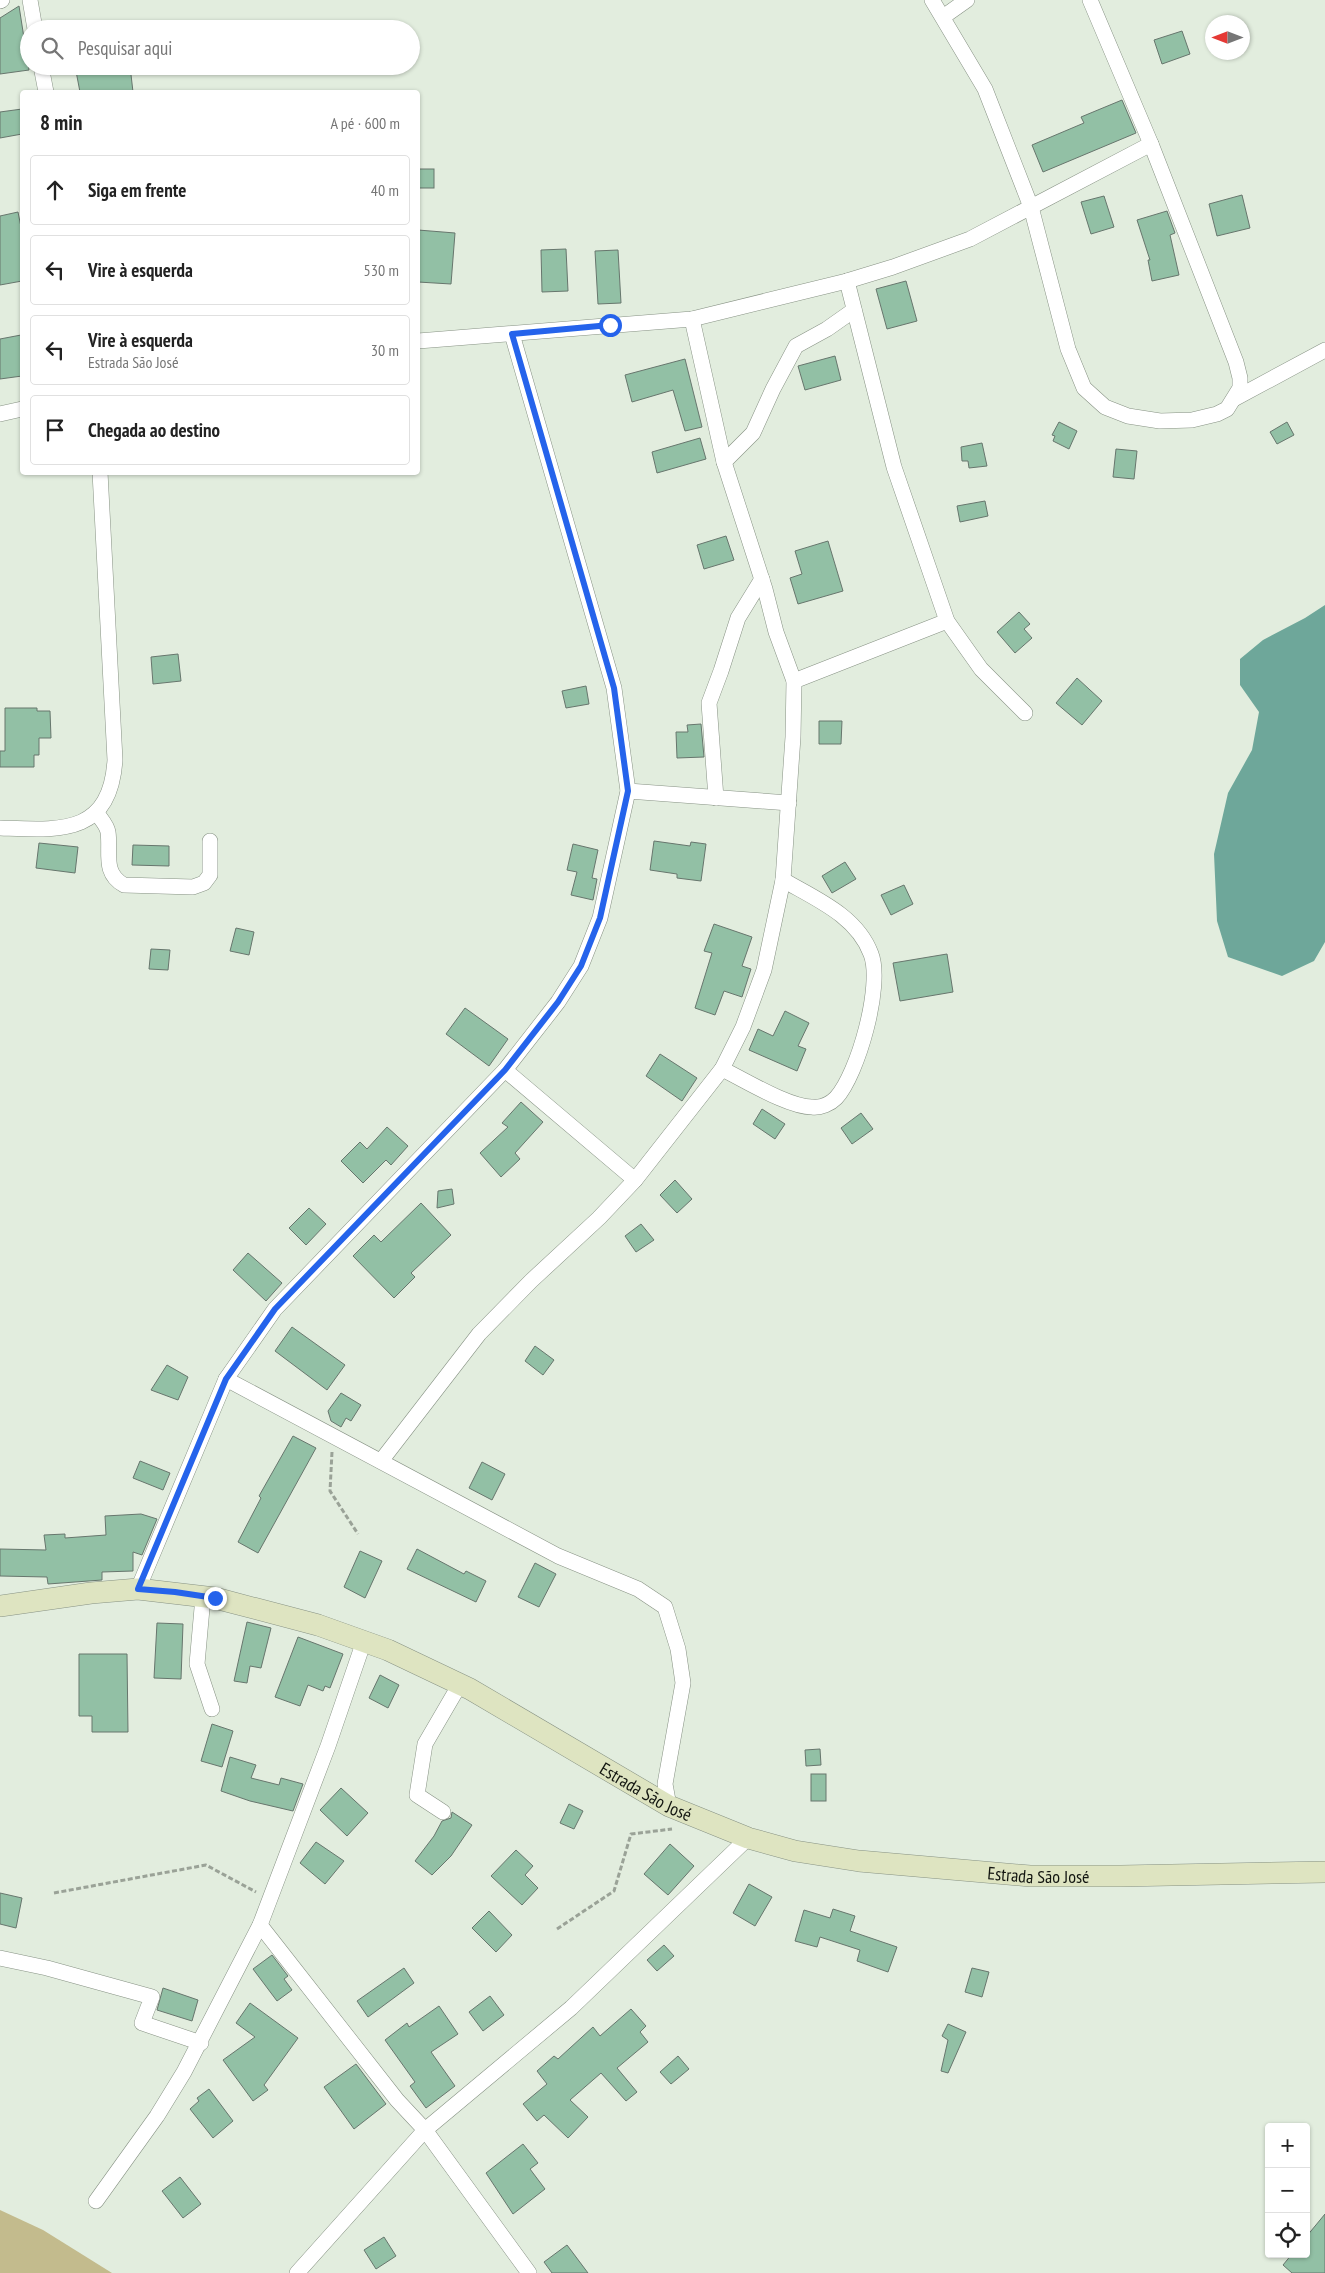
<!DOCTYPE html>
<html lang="pt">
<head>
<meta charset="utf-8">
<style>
  :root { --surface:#fff; --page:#f6f6f6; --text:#222; --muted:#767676; --line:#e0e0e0 }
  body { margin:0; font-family:"PT Sans Narrow",sans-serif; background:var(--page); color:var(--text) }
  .controls { position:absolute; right:15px; bottom:15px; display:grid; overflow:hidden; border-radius:5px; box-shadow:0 1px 4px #0004 }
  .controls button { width:45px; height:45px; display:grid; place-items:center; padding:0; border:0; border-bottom:1px solid var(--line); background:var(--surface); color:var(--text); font:25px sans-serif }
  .compass { position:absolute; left:1205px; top:15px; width:45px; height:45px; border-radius:50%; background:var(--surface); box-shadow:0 1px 4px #0004; rotate:270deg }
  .stop { position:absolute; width:15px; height:15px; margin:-11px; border:4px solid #2563eb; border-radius:50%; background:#fff }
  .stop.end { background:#2563eb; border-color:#fff; box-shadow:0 1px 5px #0008 }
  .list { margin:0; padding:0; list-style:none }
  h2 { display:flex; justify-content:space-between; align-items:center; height:65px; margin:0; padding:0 20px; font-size:21px }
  h2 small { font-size:16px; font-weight:400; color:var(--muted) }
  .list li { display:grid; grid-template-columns:32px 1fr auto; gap:15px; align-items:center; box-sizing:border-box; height:70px; margin:0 10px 10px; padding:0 10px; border:1px solid var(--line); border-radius:5px }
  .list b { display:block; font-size:19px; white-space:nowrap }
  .list p { margin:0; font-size:16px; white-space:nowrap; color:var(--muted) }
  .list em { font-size:16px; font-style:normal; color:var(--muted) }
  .icon { flex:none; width:28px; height:28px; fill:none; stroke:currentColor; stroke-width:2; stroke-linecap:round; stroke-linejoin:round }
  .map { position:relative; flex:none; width:1325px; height:2273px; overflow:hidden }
  .search { position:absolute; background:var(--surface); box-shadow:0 1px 4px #0004; left:20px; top:20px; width:400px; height:55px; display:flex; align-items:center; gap:12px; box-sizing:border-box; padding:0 18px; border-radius:28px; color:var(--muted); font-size:19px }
  .panel { position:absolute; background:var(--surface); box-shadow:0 1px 4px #0004; left:20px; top:90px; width:400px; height:385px; border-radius:5px }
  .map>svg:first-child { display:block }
  .forest { fill:#c3bb8d }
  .water { fill:#6ea79a }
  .building { fill:#92c0a5; stroke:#67766d }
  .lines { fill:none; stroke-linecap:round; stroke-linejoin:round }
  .street-casing { stroke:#879284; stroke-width:16 }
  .secondary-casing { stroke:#879284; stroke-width:22 }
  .path { stroke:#9aa297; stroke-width:3; stroke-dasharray:5 2.5; stroke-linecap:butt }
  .street { stroke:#fff; stroke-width:15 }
  .secondary { stroke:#dee4c1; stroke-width:21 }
  .route { stroke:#2563eb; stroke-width:6 }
  .labels { text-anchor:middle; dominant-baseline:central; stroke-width:4; stroke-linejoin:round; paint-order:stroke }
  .street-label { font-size:18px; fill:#121510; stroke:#e2edde }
</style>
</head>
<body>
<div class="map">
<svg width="1325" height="2273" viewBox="0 0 1325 2273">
  <rect width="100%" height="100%" fill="#e2edde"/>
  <!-- forest -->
  <path class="forest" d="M 0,2210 L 43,2230 L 112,2273 L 0,2273 Z"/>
  <!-- water -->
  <path class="water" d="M 1325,605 L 1325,942 L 1314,961 L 1282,976 L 1228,957 L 1217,921 L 1214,854 L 1228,793 L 1252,750 L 1259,712 L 1240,685 L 1240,659 L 1263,640 L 1305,618 Z"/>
  <!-- building -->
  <g class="building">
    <path d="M 19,6 L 29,70 L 0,74 L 0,18 Z"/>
    <path d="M 1182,31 L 1190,54 L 1162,64 L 1154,40 Z"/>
    <path d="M 75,66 L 130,66 L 133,92 L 80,92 Z"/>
    <path d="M 1122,100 L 1136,133 L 1043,172 L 1032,145 L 1084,123 L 1081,117 Z"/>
    <path d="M 22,109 L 22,134 L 0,138 L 0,112 Z"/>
    <rect x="418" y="169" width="16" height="19"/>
    <path d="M 1242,195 L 1250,228 L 1217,236 L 1209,204 Z"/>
    <path d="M 1104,196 L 1114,227 L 1091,234 L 1081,202 Z"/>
    <path d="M 1167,211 L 1175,233 L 1170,235 L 1179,275 L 1152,281 L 1148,260 L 1150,260 L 1137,220 Z"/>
    <path d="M 18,212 L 22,232 L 22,281 L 0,285 L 0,216 Z"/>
    <path d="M 418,230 L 455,233 L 451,284 L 418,282 Z"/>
    <path d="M 566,249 L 568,291 L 542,292 L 541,250 Z"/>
    <path d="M 618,250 L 621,303 L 598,304 L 595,251 Z"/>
    <path d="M 906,281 L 917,321 L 887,329 L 876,289 Z"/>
    <path d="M 21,335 L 22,376 L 0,379 L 0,339 Z"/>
    <path d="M 835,356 L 841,380 L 805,390 L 798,366 Z"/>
    <path d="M 685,359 L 702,427 L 685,431 L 673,390 L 632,402 L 625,375 Z"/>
    <path d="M 1059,422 L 1077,431 L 1069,449 L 1053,441 L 1055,436 L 1052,435 Z"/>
    <path d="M 1287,422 L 1294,435 L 1277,444 L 1270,432 Z"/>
    <path d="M 700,438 L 706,459 L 657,473 L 652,452 Z"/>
    <path d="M 982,443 L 987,466 L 969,468 L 968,461 L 962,461 L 961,447 Z"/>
    <path d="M 1116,449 L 1137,451 L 1134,479 L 1113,477 Z"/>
    <path d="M 985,501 L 988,516 L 960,522 L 957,506 Z"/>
    <path d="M 726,536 L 734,560 L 704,569 L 697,545 Z"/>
    <path d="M 828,541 L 843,591 L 798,604 L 790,578 L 802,574 L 795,551 Z"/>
    <path d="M 1019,612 L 1030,624 L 1024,629 L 1032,638 L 1015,653 L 997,632 Z"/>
    <path d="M 178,654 L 181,681 L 153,684 L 151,657 Z"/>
    <path d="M 1077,678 L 1102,701 L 1082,725 L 1056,703 Z"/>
    <path d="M 586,686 L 589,704 L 566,708 L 562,691 Z"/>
    <path d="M 5,708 L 37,708 L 37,711 L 50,711 L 51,738 L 39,738 L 39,755 L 34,755 L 34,767 L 0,767 L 0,751 L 5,751 Z"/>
    <path d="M 819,721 L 842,721 L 841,744 L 819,744 Z"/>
    <path d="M 701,724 L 704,757 L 677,758 L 676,732 L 688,732 L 687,725 Z"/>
    <path d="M 654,841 L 690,846 L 691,842 L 706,844 L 701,881 L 677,878 L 677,874 L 650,870 Z"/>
    <path d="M 39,843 L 78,847 L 75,873 L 36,868 Z"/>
    <path d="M 573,844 L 598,850 L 592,878 L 597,879 L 593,900 L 571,895 L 577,872 L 567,870 Z"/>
    <path d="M 133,845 L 169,846 L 169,866 L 132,865 Z"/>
    <path d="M 845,862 L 856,879 L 832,893 L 822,876 Z"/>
    <path d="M 904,885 L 913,904 L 891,915 L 881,895 Z"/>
    <path d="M 714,924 L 752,937 L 742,966 L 751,969 L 742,997 L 724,991 L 715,1015 L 695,1008 L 712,953 L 704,951 Z"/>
    <path d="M 236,928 L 254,932 L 249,955 L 230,951 Z"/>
    <path d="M 151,949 L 170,950 L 168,970 L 149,969 Z"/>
    <path d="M 947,954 L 953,992 L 900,1001 L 893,963 Z"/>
    <path d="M 465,1008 L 508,1039 L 489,1066 L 446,1034 Z"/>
    <path d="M 785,1011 L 809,1023 L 798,1046 L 806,1049 L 797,1071 L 749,1050 L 758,1029 L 773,1036 Z"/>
    <path d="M 660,1054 L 697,1078 L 682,1101 L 646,1076 Z"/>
    <path d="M 521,1102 L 543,1122 L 515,1153 L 520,1159 L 501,1177 L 480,1153 L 508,1127 L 502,1123 Z"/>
    <path d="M 762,1109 L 785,1124 L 775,1139 L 753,1124 Z"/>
    <path d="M 861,1113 L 873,1129 L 852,1144 L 841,1128 Z"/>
    <path d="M 387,1127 L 408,1146 L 391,1165 L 386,1160 L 363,1183 L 341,1161 L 360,1142 L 367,1149 Z"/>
    <path d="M 675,1180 L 692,1199 L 677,1213 L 660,1195 Z"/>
    <path d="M 452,1189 L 454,1204 L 437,1208 L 438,1191 Z"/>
    <path d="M 421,1203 L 451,1235 L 411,1273 L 415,1277 L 394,1298 L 353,1256 L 374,1235 L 381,1242 Z"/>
    <path d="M 309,1208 L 326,1224 L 306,1245 L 289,1228 Z"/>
    <path d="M 641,1224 L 654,1240 L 636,1252 L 625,1236 Z"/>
    <path d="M 248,1253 L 282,1283 L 266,1301 L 233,1270 Z"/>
    <path d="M 292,1327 L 345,1365 L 327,1390 L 275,1351 Z"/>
    <path d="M 535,1346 L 554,1360 L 543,1375 L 525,1361 Z"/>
    <path d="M 167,1365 L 188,1377 L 178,1400 L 151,1390 Z"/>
    <path d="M 341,1393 L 361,1405 L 351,1421 L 346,1418 L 341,1427 L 331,1421 L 328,1411 Z"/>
    <path d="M 293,1436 L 316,1448 L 258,1553 L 238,1542 L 261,1498 L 259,1496 Z"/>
    <path d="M 140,1461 L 170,1473 L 163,1490 L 133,1478 Z"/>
    <path d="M 482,1462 L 505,1474 L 492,1500 L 469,1488 Z"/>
    <path d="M 141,1514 L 157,1519 L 142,1555 L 133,1552 L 133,1571 L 102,1572 L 102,1580 L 48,1584 L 47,1577 L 0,1576 L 0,1549 L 46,1550 L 44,1535 L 65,1534 L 65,1538 L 106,1535 L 105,1516 Z"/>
    <path d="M 417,1549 L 464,1574 L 466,1571 L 486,1581 L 476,1602 L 407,1569 Z"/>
    <path d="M 360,1551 L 382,1561 L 365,1598 L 344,1587 Z"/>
    <path d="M 535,1563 L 556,1574 L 539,1607 L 518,1597 Z"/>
    <path d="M 247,1622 L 271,1628 L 261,1668 L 250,1666 L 247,1683 L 234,1681 Z"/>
    <path d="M 157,1623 L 183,1624 L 181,1679 L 154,1678 Z"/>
    <path d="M 298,1637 L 343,1654 L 330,1688 L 325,1686 L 323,1691 L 308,1685 L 300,1706 L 275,1697 Z"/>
    <path d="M 79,1654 L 127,1654 L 128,1732 L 92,1732 L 92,1716 L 79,1716 Z"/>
    <path d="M 380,1675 L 399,1685 L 388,1708 L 369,1698 Z"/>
    <path d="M 212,1724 L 233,1731 L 222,1767 L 201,1761 Z"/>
    <path d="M 820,1749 L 821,1765 L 806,1766 L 805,1750 Z"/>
    <path d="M 230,1757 L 256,1765 L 251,1778 L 279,1785 L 281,1778 L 303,1784 L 293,1811 L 250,1801 L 221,1791 Z"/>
    <rect x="811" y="1774" width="15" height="27"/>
    <path d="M 341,1788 L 368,1813 L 347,1836 L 320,1810 Z"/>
    <path d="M 569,1804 L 583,1811 L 574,1829 L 560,1823 Z"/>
    <path d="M 452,1812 L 472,1825 L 451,1856 L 432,1875 L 415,1861 L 434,1836 L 442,1821 L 451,1818 Z"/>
    <path d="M 316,1842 L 344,1861 L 325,1884 L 300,1863 Z"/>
    <path d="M 670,1844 L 694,1866 L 668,1895 L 644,1874 Z"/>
    <path d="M 516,1850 L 533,1866 L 525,1875 L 538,1888 L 522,1905 L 491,1876 Z"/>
    <path d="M 749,1884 L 772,1897 L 755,1926 L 733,1913 Z"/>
    <path d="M 0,1893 L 22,1898 L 16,1928 L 0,1924 Z"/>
    <path d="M 833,1909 L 855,1916 L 850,1931 L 897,1947 L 888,1972 L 857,1961 L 860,1950 L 820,1937 L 817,1947 L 795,1941 L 804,1910 L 830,1918 Z"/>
    <path d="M 489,1911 L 512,1935 L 496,1952 L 472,1928 Z"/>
    <path d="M 664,1945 L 674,1956 L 657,1971 L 647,1960 Z"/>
    <path d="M 272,1955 L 288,1976 L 284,1979 L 292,1990 L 277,2001 L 253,1969 Z"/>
    <path d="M 404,1968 L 414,1983 L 368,2017 L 357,2001 Z"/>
    <path d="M 972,1968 L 989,1972 L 982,1997 L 965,1992 Z"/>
    <path d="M 163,1988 L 198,2000 L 192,2021 L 157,2010 Z"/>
    <path d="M 490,1996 L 504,2015 L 483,2031 L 469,2012 Z"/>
    <path d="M 250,2003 L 298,2038 L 264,2085 L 268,2090 L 253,2101 L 223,2060 L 255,2037 L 236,2023 Z"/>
    <path d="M 439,2006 L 458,2034 L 431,2052 L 455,2086 L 426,2108 L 410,2086 L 415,2082 L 385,2040 L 407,2023 L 409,2027 Z"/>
    <path d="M 631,2009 L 646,2026 L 640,2032 L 648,2042 L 617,2068 L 637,2092 L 626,2101 L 601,2073 L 570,2100 L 588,2117 L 568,2138 L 544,2115 L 537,2121 L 523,2104 L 547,2084 L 537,2071 L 554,2056 L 558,2059 L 593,2027 L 600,2036 Z"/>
    <path d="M 948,2024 L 966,2032 L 948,2073 L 941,2071 L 948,2040 L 942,2036 Z"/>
    <path d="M 678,2056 L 689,2069 L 671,2084 L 660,2072 Z"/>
    <path d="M 356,2064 L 386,2104 L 354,2129 L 324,2087 Z"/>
    <path d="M 209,2089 L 233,2121 L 213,2138 L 190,2109 L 199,2101 L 197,2098 Z"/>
    <path d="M 523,2144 L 538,2163 L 530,2169 L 545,2189 L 513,2214 L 486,2173 Z"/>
    <path d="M 180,2177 L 201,2204 L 183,2218 L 162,2191 Z"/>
    <path d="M 1325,2214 L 1325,2273 L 1292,2273 L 1283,2265 L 1292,2254 L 1306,2254 L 1306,2237 Z"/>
    <path d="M 384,2237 L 396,2256 L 376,2269 L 364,2250 Z"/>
    <path d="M 567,2245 L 588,2273 L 552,2273 L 544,2262 Z"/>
  </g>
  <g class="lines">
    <!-- street casing -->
    <g class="street-casing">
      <g id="street">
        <path d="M 30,0 L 35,29"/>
        <path d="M 932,0 L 985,89 L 1031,207 L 1068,349 L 1084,388 L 1105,407 L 1128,416 L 1160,421 L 1192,420 L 1217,414 L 1227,409 L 1240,388 L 1240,378 L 1236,362 L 1151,144 L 1090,0"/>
        <path d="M 0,1 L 2,0"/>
        <path d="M 943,17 L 967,0"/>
        <path d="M 41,66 L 46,92"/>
        <path d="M 847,281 L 894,467 L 947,621 L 981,669 L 1025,713"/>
        <path d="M 418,341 L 692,319 L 847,281 L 893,267 L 970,239 L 1151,144"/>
        <path d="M 1234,399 L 1325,350"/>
        <path d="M 0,414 L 22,409"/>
        <path d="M 724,462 L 753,433 L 773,389 L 796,346 L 827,329 L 854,310"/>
        <path d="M 794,681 L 947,621"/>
        <path d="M 628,791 L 789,803"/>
        <path d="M 716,798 L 709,703 L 721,671 L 738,618 L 762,579"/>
        <path d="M 96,812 C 100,818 107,825 108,832 C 111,852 102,873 124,885 L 193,887 L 204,883 L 210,875 L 210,841"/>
        <path d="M 0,828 C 60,830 110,836 115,760 L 100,472"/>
        <path d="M 722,1069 C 745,1080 788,1107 812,1107 C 821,1108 830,1104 836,1098 C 858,1074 883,985 871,954 C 857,916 816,899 783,880"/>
        <path d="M 505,1070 L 635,1180"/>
        <path d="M 226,1379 L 558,1556 L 638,1589 L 665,1607 L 678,1649 L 683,1683 L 665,1784 L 669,1806"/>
        <path d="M 381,1461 L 479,1334 L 531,1281 L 599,1218 L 635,1180 L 722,1069 L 743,1027 L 764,970 L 783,880 L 793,737 L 794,681 L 776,632 L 765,589 L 724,462 L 692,319"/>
        <path d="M 138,1589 L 226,1379 L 275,1309 L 505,1070 L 558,1002 L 581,966 L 600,918 L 628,791 L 614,688 L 512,334"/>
        <path d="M 203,1597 L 197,1664 L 212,1709"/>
        <path d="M 443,1812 L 417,1795 L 425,1744 L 460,1684"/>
        <path d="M 260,1925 L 397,2100 L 425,2130 L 529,2273"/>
        <path d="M 0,1958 L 47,1968 L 152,1997 L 142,2023 L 201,2043"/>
        <path d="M 96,2201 L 157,2116 L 184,2072 L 260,1925 L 328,1746 L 364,1641"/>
        <path d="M 297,2273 L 425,2130 L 571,2008 L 748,1838"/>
      </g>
    </g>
    <!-- secondary casing -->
    <g class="secondary-casing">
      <g id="secondary">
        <path id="s1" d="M 0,1606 L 91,1593 L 138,1589 L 215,1598 L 318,1625 L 388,1650 L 470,1689 L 669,1806 L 748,1838 L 795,1851 L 859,1861 L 1030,1876 L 1121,1876 L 1325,1872"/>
      </g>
    </g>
    <!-- path -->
    <g class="path">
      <path d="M 332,1452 L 330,1491 L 358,1534"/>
      <path d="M 54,1893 L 206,1865 L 256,1892"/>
      <path d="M 557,1929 L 614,1891 L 631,1834 L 672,1829"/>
    </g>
    <!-- street -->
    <use href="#street" class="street"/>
    <!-- secondary -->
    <use href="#secondary" class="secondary"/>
  </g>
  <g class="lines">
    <!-- route -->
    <path class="route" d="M 215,1598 L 175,1592 L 138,1589 L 226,1379 L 275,1309 L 505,1070 L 558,1002 L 581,966 L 600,918 L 628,791 L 614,688 L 512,334 L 610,325"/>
  </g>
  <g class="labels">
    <!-- street labels -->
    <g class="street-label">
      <text stroke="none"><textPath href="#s1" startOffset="692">Estrada São José</textPath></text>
      <text stroke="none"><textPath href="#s1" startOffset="1098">Estrada São José</textPath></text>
    </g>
  </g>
</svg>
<div class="controls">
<button>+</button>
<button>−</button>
<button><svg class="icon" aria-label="locate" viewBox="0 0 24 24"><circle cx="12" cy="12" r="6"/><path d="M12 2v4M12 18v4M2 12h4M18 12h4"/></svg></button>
</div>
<svg class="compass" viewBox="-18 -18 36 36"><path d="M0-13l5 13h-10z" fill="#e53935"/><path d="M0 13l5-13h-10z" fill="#767676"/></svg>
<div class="stop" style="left:610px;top:325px"></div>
<div class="stop end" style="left:215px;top:1598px"></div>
<div class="search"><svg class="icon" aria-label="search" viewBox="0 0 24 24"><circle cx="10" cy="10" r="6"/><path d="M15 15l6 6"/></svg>Pesquisar aqui</div>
<section class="panel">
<h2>8 min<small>A pé · 600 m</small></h2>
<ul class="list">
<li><svg class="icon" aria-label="ahead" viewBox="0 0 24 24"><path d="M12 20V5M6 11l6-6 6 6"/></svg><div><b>Siga em frente</b></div><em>40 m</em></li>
<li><svg class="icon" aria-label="left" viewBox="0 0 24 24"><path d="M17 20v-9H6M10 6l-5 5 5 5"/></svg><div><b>Vire à esquerda</b></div><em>530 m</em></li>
<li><svg class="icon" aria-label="left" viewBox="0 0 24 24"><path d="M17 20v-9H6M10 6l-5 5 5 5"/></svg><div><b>Vire à esquerda</b><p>Estrada São José</p></div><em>30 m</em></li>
<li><svg class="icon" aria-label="arrive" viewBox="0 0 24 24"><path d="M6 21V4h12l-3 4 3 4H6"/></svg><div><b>Chegada ao destino</b></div></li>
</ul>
</section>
</div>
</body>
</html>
